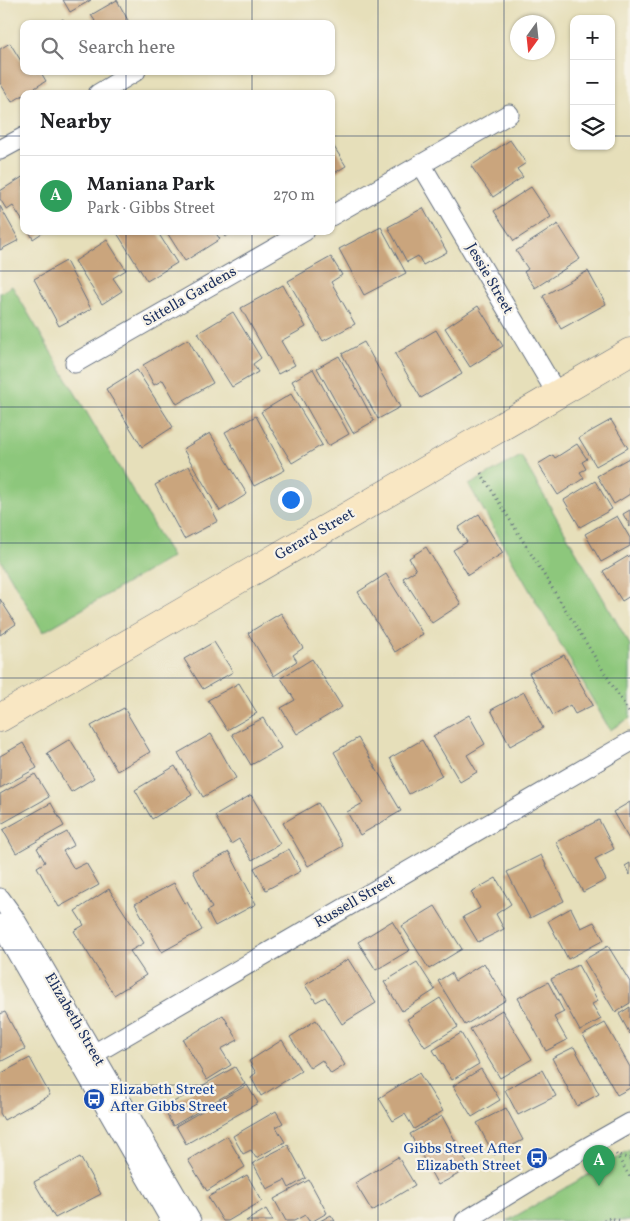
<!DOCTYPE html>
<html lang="en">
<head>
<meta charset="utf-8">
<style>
  :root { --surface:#fff; --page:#f2f2f2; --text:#202124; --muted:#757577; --line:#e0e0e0; --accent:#111827 }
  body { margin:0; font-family:Vollkorn,serif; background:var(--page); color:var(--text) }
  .controls { position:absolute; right:15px; top:15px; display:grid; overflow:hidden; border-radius:10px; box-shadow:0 1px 4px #0004 }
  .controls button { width:45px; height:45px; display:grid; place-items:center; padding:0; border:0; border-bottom:1px solid var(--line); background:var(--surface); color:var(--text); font:25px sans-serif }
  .compass { position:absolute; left:510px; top:15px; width:45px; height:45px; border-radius:50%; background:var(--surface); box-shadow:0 1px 4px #0004; rotate:195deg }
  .you { position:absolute; left:290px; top:499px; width:18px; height:18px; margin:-12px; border:4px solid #fff; border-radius:50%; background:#1a73e8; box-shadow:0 0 0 8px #1a73e833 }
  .badge { display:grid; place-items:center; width:32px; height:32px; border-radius:50%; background:var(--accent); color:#fff; font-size:16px; font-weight:700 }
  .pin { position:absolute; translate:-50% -41px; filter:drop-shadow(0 1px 2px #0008) }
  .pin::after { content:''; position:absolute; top:26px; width:18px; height:15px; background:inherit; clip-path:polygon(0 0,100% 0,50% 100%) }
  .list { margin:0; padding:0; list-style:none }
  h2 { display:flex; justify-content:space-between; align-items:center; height:65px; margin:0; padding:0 20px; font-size:21px }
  h2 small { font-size:16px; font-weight:400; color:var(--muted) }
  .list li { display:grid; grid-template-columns:32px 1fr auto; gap:15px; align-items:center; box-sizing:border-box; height:80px; padding:0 20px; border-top:1px solid var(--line) }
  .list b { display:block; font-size:19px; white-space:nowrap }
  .list p { margin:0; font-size:16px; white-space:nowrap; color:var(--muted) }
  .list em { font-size:16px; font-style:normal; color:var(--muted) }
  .icon { flex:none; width:28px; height:28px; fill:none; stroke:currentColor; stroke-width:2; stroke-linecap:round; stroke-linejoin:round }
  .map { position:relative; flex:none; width:630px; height:1221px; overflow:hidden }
  .search { position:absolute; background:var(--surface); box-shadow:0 1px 4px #0004; left:20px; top:20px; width:315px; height:55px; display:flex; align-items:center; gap:12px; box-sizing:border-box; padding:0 18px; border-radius:10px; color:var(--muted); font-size:19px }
  .panel { position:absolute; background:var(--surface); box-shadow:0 1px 4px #0004; left:20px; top:90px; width:315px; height:145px; border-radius:10px }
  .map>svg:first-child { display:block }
  .green { fill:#8dc77b; stroke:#547b6c }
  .building { fill:#caa57d }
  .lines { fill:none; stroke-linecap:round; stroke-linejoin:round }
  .street-casing { stroke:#626d7e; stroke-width:21 }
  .secondary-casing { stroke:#626d7e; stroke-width:29 }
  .path { stroke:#626d7e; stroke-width:3; stroke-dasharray:1 4; stroke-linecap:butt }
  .street { stroke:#fff; stroke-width:19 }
  .secondary { stroke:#f9e7c3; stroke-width:28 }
  .grid { fill:none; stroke:#1b2f5e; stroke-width:1; stroke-opacity:0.55 }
  .labels { text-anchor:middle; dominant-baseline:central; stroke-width:4.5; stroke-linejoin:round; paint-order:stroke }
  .street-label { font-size:15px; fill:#1b2f5e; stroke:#f7f3e8 }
  .transit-label { font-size:15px; fill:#164399; stroke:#f7f3e8; text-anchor:start }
</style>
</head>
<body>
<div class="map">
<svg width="630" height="1221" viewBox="0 0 630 1221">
  <rect width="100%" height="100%" fill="#f7f3e8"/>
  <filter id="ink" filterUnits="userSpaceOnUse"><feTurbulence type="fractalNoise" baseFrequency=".02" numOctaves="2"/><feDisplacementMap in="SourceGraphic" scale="10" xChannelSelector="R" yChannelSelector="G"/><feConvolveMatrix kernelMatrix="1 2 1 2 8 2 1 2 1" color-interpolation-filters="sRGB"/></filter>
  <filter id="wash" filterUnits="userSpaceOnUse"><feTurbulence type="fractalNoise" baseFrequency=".0096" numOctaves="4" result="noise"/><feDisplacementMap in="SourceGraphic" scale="20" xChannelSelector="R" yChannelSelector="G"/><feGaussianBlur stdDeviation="1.12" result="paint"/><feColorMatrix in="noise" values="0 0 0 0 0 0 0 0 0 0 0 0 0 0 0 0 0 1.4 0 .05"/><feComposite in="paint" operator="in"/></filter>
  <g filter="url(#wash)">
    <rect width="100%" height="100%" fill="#e6dfba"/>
    <!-- green -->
    <g class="green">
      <path d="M 12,286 L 172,557 L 43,632 L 0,559 L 0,293 Z"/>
      <path d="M 521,456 L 630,645 L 630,718 L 610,730 L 469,485 Z"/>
      <path d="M 630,1151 L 630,1221 L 507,1221 Z"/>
    </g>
    <g id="blocks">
      <!-- building -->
      <g class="building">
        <path d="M 63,0 L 91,0 L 70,12 Z"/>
        <path d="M 117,0 L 130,24 L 91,24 L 95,21 L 91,15 Z"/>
        <path d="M 63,19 L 66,24 L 55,24 Z"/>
        <path d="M 10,43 L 24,66 L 24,71 L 40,71 L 46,81 L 12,102 L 0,83 L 0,49 Z"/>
        <path d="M 510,140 L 526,163 L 517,169 L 523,177 L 493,197 L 471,166 Z"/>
        <path d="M 331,142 L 346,166 L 331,175 Z"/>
        <path d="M 24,176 L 24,223 L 13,206 L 7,210 L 0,199 L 0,191 Z"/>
        <path d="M 531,187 L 551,217 L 514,241 L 494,211 Z"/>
        <path d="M 0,206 L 19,240 L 0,250 Z"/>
        <path d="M 423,208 L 447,252 L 423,265 L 418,256 L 407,262 L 388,227 Z"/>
        <path d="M 558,224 L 580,259 L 535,288 L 524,272 L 528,269 L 516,251 Z"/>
        <path d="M 381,227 L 406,273 L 364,295 L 339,249 Z"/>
        <path d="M 29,231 L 45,231 L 33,239 Z"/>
        <path d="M 119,231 L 157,231 L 177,263 L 147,281 L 117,233 Z"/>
        <path d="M 166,231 L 214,231 L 220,239 L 185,261 Z"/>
        <path d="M 221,231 L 234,231 L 225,237 Z"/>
        <path d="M 107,240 L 126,270 L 113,278 L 122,291 L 102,304 L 75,261 Z"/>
        <path d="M 331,257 L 342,275 L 331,282 L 355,324 L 323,341 L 288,281 Z"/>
        <path d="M 66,261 L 91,309 L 59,326 L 34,279 Z"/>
        <path d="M 588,271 L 606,304 L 561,329 L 543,296 Z"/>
        <path d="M 283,285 L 306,327 L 281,341 L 295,365 L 278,374 L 241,308 Z"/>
        <path d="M 478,306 L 503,346 L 470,367 L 445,328 Z"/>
        <path d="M 233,312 L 261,358 L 253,364 L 258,372 L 232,387 L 198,333 Z"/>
        <path d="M 436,330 L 462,374 L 421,398 L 395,354 Z"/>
        <path d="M 188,339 L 213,383 L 177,404 L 163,380 L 154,385 L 143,365 Z"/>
        <path d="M 364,342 L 400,407 L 378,419 L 342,354 Z"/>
        <path d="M 339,356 L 374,421 L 353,433 L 317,368 Z"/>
        <path d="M 313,369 L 349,434 L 328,446 L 292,381 Z"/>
        <path d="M 137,370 L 173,427 L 142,447 L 106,389 Z"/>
        <path d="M 291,394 L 322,445 L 292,463 L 261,412 Z"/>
        <path d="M 256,416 L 285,470 L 254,486 L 225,432 Z"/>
        <path d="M 611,420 L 628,448 L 596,466 L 579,438 Z"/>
        <path d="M 210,433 L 247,494 L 220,511 L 183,449 Z"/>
        <path d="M 577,444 L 587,459 L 582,462 L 586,469 L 580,472 L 584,478 L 558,495 L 538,464 L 553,455 L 555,458 Z"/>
        <path d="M 629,458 L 630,494 L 614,504 L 597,476 Z"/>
        <path d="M 189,466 L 218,521 L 184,539 L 155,485 Z"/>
        <path d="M 595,481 L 612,509 L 580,527 L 564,500 Z"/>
        <path d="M 630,510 L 630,527 L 623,514 Z"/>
        <path d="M 479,514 L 503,553 L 468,575 L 453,550 L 467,542 L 458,528 Z"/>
        <path d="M 617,516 L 630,538 L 630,546 L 601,562 L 585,534 Z"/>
        <path d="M 426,547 L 461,604 L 432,623 L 403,578 L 416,570 L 409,558 Z"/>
        <path d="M 630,555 L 630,596 L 622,601 L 603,571 Z"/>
        <path d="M 386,574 L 423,634 L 395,652 L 358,592 Z"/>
        <path d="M 0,599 L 16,624 L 0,635 Z"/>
        <path d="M 281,613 L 303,648 L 293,655 L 297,661 L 274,676 L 248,633 Z"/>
        <path d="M 214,642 L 233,672 L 203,689 L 184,659 Z"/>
        <path d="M 564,655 L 593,705 L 575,714 L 570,705 L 553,715 L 529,673 Z"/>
        <path d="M 312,659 L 342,707 L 297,734 L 281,708 L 295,700 L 281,678 Z"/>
        <path d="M 239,683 L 257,713 L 227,730 L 208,700 Z"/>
        <path d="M 524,692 L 543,728 L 510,746 L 491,710 Z"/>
        <path d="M 124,708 L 150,752 L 117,771 L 91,726 Z"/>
        <path d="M 469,715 L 485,744 L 467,755 L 477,772 L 460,782 L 433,736 Z"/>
        <path d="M 263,718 L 281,748 L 251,765 L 232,734 Z"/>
        <path d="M 211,734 L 236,778 L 203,797 L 178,753 Z"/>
        <path d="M 358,738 L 401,811 L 360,835 L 347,812 L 363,803 L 334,752 Z"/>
        <path d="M 70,739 L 94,778 L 71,792 L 47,753 Z"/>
        <path d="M 422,740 L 442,776 L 409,794 L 390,758 Z"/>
        <path d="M 23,743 L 37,768 L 0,788 L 0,756 Z"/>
        <path d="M 175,766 L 192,795 L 152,819 L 135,790 Z"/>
        <path d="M 35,774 L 49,797 L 1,824 L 0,794 Z"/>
        <path d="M 251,795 L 280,844 L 252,860 L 239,839 L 231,844 L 215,816 Z"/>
        <path d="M 630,802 L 630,841 L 613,812 Z"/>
        <path d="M 51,803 L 64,826 L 16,853 L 3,830 Z"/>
        <path d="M 318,803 L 343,846 L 308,866 L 283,823 Z"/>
        <path d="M 599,820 L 614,849 L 595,859 L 606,880 L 583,892 L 556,842 Z"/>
        <path d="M 67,832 L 74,845 L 63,851 L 74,869 L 86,863 L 99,885 L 59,907 L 37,867 L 45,862 L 37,848 Z"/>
        <path d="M 289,849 L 301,871 L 266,890 L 254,868 Z"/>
        <path d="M 229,852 L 256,904 L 215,926 L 207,911 L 212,908 L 193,871 Z"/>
        <path d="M 541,855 L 564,901 L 530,918 L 507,872 Z"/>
        <path d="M 630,863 L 630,875 L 625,866 Z"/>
        <path d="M 496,878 L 511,904 L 496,914 L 504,929 L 478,942 L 463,917 L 480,908 L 471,892 Z"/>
        <path d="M 174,883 L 185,903 L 187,902 L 202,930 L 162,952 L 135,904 Z"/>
        <path d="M 109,889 L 144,943 L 130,951 L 146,975 L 114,995 L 74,931 L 84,925 L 75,911 Z"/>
        <path d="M 435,906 L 462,949 L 429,969 L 402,926 Z"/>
        <path d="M 571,908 L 581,928 L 594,922 L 604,940 L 568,959 L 548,921 Z"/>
        <path d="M 392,921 L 410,950 L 376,970 L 358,942 Z"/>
        <path d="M 608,946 L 630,982 L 630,1003 L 615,1012 L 584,960 Z"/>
        <path d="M 348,959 L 376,1003 L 342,1024 L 325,997 L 316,1002 L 305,985 Z"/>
        <path d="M 417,962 L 435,990 L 402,1011 L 384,982 Z"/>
        <path d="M 484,963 L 506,1000 L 465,1025 L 438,981 L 451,973 L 455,981 Z"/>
        <path d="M 578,965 L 598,1001 L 592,1004 L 601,1019 L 580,1031 L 551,979 Z"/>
        <path d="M 548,982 L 564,1012 L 554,1017 L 567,1040 L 546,1051 L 518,998 Z"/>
        <path d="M 440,998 L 458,1027 L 425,1047 L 407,1019 Z"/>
        <path d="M 630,1007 L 630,1034 L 619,1014 Z"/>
        <path d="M 502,1010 L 532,1059 L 500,1078 L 470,1029 Z"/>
        <path d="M 5,1012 L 25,1049 L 0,1062 L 0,1014 Z"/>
        <path d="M 223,1015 L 238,1040 L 221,1049 L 231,1065 L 207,1080 L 183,1040 Z"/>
        <path d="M 316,1020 L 345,1065 L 331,1074 L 322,1060 L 310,1068 L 290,1037 Z"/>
        <path d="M 605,1023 L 630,1067 L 630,1088 L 617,1095 L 583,1035 Z"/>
        <path d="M 461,1033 L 479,1064 L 452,1080 L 433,1050 Z"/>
        <path d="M 282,1040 L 301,1071 L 261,1096 L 251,1077 L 256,1073 L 249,1061 Z"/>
        <path d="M 574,1047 L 599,1094 L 577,1106 L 552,1058 Z"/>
        <path d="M 30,1058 L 50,1095 L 4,1120 L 0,1113 L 0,1074 Z"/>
        <path d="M 235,1067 L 245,1084 L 173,1126 L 163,1108 Z"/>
        <path d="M 481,1069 L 500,1100 L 472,1117 L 453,1086 Z"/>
        <path d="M 542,1070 L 556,1096 L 518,1115 L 505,1090 Z"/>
        <path d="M 419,1073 L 443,1111 L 414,1129 L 405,1114 L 393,1121 L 379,1098 Z"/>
        <path d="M 247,1085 L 258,1103 L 186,1144 L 176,1126 Z"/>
        <path d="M 506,1108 L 523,1140 L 494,1155 L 477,1123 Z"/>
        <path d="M 276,1111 L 283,1123 L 276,1127 L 285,1142 L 256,1158 L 251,1150 L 243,1154 L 233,1136 Z"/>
        <path d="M 442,1116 L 470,1168 L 438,1185 L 410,1134 Z"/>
        <path d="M 227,1136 L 245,1167 L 207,1191 L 188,1160 Z"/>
        <path d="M 288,1145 L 306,1178 L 289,1188 L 285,1180 L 267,1189 L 253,1163 Z"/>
        <path d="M 80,1157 L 101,1194 L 55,1218 L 34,1182 Z"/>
        <path d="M 398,1157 L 415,1185 L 372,1211 L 355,1183 Z"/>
        <path d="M 247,1175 L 262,1201 L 228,1221 L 223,1221 L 208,1197 Z"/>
        <path d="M 309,1180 L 327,1213 L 313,1221 L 309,1221 L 305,1215 L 294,1221 L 286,1221 L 274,1199 Z"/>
        <path d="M 266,1209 L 273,1221 L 246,1221 Z"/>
        <path d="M 331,1215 L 335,1221 L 320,1221 Z"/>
      </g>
    </g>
  </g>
  <g filter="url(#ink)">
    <use href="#blocks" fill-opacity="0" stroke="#626d7e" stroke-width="1"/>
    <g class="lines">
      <!-- street casing -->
      <g class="street-casing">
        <g id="street">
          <path d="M 98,94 L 136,71"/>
          <path d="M 0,150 L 24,137"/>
          <path d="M 421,164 L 557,394"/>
          <path d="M 331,216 L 509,114"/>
          <path d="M 75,363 L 305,231"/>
          <path d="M 0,898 L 13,916 L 40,961 L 191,1221"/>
          <path d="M 0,924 L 171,1221"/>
          <path d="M 80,1062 L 630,742"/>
          <path d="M 465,1221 L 563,1161 L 630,1123"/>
        </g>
      </g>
      <!-- secondary casing -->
      <g class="secondary-casing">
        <path id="secondary" d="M 0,718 L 630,352"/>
      </g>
      <!-- path -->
      <g class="path">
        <path d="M 481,473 L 630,714"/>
        <path d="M 630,1159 L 616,1154 L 630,1177"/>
        <path d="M 604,1221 L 610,1218 L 622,1221"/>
      </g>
      <!-- street -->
      <use href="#street" class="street"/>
      <!-- secondary -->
      <use href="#secondary" class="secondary"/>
    </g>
  </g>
  <!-- grid -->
  <path class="grid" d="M 126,0 L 126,24M 252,0 L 252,24M 378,0 L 378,1221M 504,0 L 504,1221M 126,71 L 126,94M 252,71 L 252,94M 0,136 L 24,136M 331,136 L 574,136M 611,136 L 630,136M 126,231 L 126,1221M 252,231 L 252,1221M 0,271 L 630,271M 0,407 L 630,407M 0,543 L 630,543M 0,678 L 630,678M 0,814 L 630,814M 0,950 L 630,950M 0,1085 L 630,1085"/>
  <!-- icons -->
  <defs>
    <g id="bus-disc" transform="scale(1.125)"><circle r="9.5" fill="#1a4fb4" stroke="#f7f3e8"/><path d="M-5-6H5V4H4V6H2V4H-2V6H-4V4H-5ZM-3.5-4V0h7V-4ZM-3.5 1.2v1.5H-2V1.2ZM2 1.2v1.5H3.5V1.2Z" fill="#fff"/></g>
  </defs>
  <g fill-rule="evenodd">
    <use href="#bus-disc" x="94" y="1099"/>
    <use href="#bus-disc" x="537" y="1158"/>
  </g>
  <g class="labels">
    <!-- street labels -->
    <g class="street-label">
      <text transform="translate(489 279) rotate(60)">Jessie Street</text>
      <text transform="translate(190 297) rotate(-30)">Sittella Gardens</text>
      <text transform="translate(315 535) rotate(-30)">Gerard Street</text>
      <text transform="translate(355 902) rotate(-30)">Russell Street</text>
      <text transform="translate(74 1020) rotate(60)">Elizabeth Street</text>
    </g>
    <!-- transit labels -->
    <g class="transit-label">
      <text x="110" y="1090">Elizabeth Street<tspan x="110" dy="17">After Gibbs Street</tspan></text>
      <text x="521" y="1149" text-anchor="end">Gibbs Street After<tspan x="521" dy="17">Elizabeth Street</tspan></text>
    </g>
  </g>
</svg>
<div class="controls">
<button>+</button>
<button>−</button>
<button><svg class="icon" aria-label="layers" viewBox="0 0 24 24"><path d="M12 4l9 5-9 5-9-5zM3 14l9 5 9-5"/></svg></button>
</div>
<svg class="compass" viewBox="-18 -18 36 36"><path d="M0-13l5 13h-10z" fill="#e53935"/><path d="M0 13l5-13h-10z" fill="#757577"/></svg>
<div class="you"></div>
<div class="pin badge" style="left:599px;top:1186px;background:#2e9e5b">A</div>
<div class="search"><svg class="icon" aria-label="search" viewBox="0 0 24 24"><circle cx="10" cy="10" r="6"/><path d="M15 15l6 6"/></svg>Search here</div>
<section class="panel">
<h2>Nearby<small></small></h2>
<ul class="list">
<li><span class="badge" style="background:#2e9e5b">A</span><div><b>Maniana Park</b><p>Park · Gibbs Street</p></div><em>270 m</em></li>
</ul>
</section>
</div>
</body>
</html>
